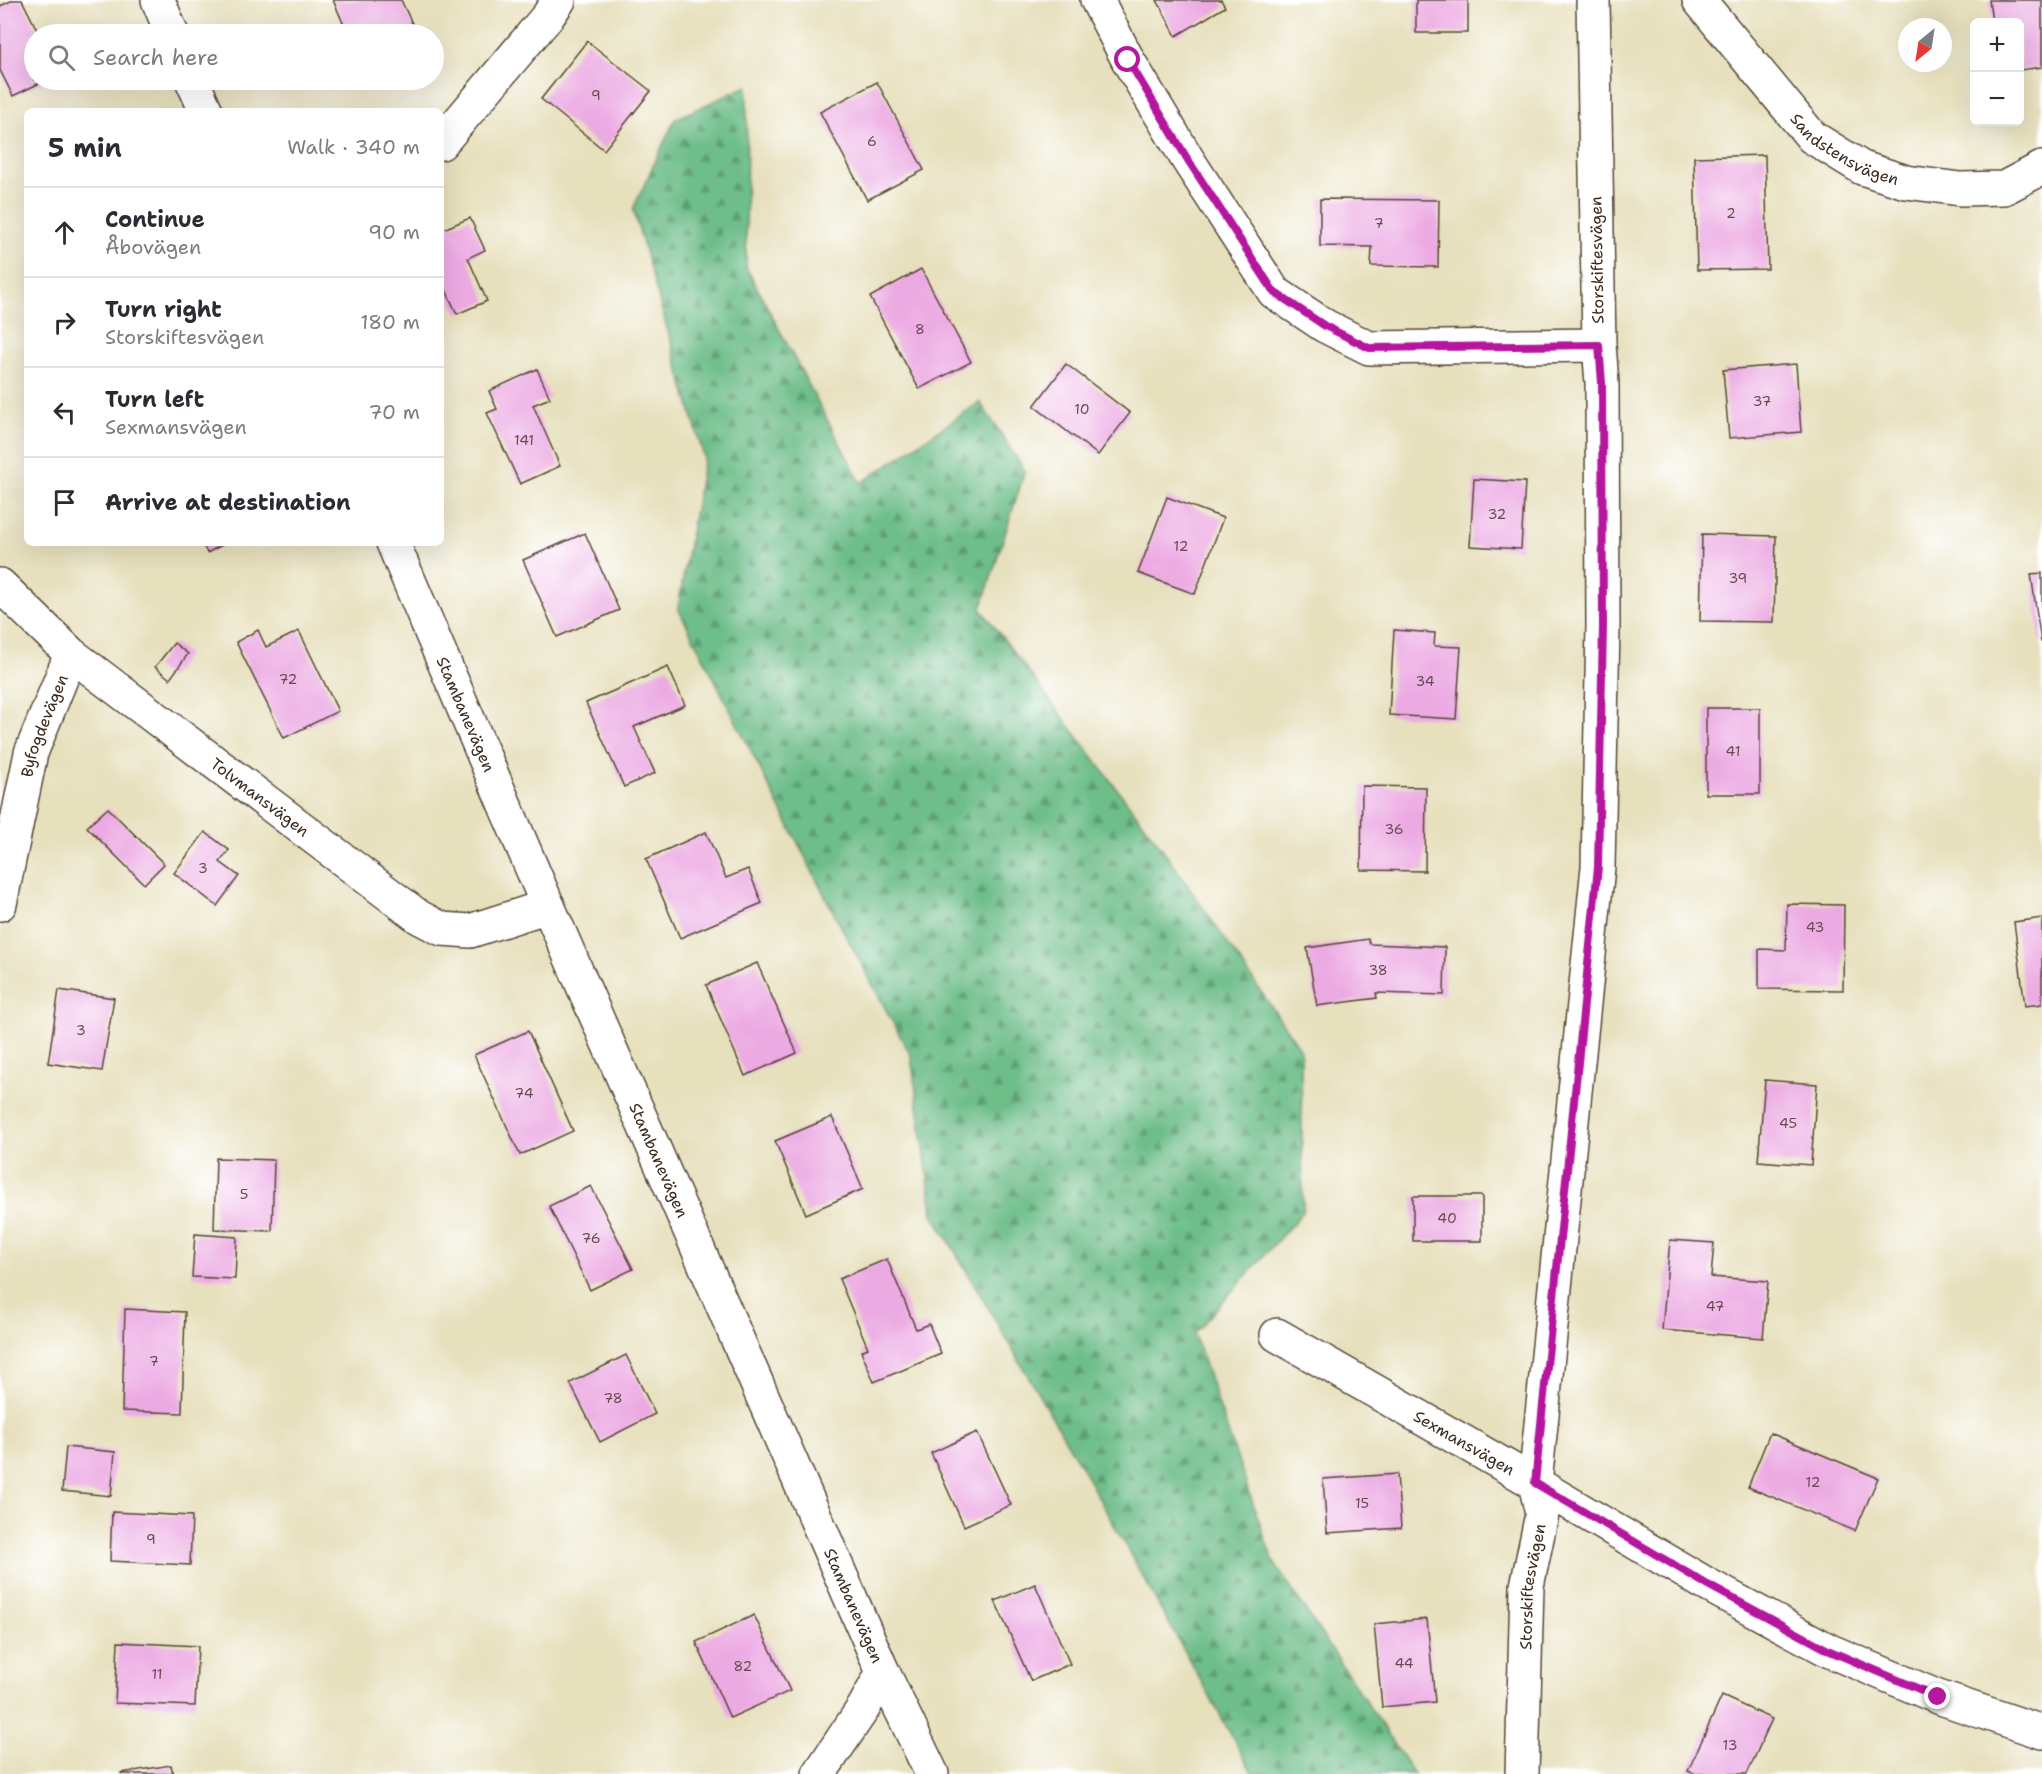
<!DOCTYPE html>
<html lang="en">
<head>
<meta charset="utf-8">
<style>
  :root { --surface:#fff; --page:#f7f7f7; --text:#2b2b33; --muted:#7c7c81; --line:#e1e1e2 }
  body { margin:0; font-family:"Shantell Sans",sans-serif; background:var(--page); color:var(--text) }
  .controls { position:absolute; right:18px; top:18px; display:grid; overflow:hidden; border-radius:9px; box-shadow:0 6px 24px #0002 }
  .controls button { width:54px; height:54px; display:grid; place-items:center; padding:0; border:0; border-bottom:2px solid var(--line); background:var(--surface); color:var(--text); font:30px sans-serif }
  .compass { position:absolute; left:1898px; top:18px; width:54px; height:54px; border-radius:50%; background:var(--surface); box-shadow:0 6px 24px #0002; rotate:210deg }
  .stop { position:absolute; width:18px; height:18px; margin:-14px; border:4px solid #b5179e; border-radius:50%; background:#fff }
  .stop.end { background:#b5179e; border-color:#fff; box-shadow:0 2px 6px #0008 }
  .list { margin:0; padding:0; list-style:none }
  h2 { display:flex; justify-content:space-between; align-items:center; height:78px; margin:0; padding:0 24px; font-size:26px }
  h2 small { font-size:20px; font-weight:400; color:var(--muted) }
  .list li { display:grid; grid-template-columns:39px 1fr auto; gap:18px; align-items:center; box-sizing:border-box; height:90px; padding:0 24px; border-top:2px solid var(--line) }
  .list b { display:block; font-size:22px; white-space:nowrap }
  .list p { margin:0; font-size:20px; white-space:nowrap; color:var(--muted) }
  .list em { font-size:20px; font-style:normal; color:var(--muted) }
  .icon { flex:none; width:33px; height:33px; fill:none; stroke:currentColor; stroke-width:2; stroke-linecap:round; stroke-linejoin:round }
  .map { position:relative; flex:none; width:2042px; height:1774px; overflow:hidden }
  .search { position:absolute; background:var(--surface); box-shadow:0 6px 24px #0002; left:24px; top:24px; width:420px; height:66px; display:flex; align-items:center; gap:15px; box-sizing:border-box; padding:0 21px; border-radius:33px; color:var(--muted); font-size:22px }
  .panel { position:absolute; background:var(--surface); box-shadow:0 6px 24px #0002; left:24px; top:108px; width:420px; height:438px; border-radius:9px }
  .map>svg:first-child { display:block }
  .forest { fill:url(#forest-firs); stroke:#547454; stroke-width:1.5 }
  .building { fill:#ecaae3 }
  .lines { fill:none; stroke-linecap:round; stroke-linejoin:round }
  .minor-casing { stroke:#554536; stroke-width:36 }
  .minor { stroke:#fff; stroke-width:33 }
  .route { stroke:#b5179e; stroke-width:8 }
  .labels { text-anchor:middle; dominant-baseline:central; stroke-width:6; stroke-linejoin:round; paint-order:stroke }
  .number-label { font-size:14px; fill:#674a4f }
  .street-label { font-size:16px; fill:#3b2a1e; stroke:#fff }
</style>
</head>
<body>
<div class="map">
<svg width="2042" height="1774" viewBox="0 0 2042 1774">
  <defs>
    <pattern id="forest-firs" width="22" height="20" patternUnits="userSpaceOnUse" patternTransform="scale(1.5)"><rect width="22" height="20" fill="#6ebe8a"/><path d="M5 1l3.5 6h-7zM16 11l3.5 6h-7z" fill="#5c9b70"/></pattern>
  </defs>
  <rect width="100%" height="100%" fill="#fff"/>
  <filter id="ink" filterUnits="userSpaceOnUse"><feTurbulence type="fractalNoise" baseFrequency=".0167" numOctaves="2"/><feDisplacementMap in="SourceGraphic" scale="12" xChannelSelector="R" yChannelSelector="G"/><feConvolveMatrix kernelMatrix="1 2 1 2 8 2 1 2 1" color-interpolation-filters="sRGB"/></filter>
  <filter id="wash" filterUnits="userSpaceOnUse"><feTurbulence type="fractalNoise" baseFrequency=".008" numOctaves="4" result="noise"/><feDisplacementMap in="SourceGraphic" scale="24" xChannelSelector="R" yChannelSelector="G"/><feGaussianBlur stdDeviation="1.35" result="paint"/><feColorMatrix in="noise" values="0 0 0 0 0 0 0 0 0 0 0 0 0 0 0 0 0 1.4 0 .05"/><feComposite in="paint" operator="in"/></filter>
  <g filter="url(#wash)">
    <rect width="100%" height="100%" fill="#e7e0bd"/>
    <!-- forest -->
    <path class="forest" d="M 747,86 L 746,267 L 861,483 L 980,402 L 1025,471 L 981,609 L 1167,855 L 1301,1050 L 1303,1212 L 1194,1334 L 1273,1561 L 1414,1774 L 1253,1774 L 1082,1468 L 933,1214 L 911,1056 L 830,906 L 678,608 L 704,457 L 633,209 L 675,119 Z"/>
    <g id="blocks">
      <!-- building -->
      <g class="building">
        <path d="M 13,0 L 22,0 L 39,34 L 34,34 L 34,80 L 46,80 L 13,96 L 0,70 L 0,6 Z"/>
        <path d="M 333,0 L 401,0 L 417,34 L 348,34 Z"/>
        <path d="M 1157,0 L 1221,0 L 1225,7 L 1176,36 Z"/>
        <rect x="1416" y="0" width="52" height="33"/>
        <path d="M 1989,0 L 2042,0 L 2042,67 L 2020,70 L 2020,22 L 1992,22 Z"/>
        <path d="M 587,41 L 651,91 L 604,150 L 541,99 Z"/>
        <path d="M 877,82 L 924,170 L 867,200 L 820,112 Z"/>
        <path d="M 1765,155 L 1768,269 L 1697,270 L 1694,157 Z"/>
        <path d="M 1320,199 L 1439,200 L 1438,267 L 1371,266 L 1372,247 L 1320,246 Z"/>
        <path d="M 470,218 L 485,250 L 468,258 L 487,301 L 457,314 L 445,288 L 441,290 L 441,230 Z"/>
        <path d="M 921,269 L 971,362 L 919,389 L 870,297 Z"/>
        <path d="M 1066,364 L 1130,413 L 1098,455 L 1034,406 Z"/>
        <path d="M 1796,364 L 1801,432 L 1729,438 L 1723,370 Z"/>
        <path d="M 537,369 L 550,398 L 533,405 L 560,466 L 520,484 L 487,413 L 497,409 L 489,391 Z"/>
        <path d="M 1474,479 L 1525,482 L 1521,549 L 1470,546 Z"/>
        <path d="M 1167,497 L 1223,518 L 1195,594 L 1138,573 Z"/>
        <path d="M 585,533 L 619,610 L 557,637 L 523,560 Z"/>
        <path d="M 1702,534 L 1776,536 L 1774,622 L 1700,621 Z"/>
        <path d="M 202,543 L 226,543 L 207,553 Z"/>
        <path d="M 2042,573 L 2042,642 L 2041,642 L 2031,574 Z"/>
        <path d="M 258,630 L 266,647 L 299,631 L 338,711 L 284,738 L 236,642 Z"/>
        <path d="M 1394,630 L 1435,633 L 1434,646 L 1461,647 L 1456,719 L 1389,715 Z"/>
        <path d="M 174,643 L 188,654 L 170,679 L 155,667 Z"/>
        <path d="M 668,667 L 685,705 L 634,727 L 655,773 L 624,787 L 586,703 Z"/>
        <rect x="1706" y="708" width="54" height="86"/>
        <path d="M 1362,786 L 1426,787 L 1425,871 L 1361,870 Z"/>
        <path d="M 108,808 L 164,864 L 144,884 L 87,827 Z"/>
        <path d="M 205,832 L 229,850 L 220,862 L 239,876 L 217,906 L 174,873 Z"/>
        <path d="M 706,832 L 726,878 L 748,869 L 762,903 L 680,938 L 646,859 Z"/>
        <path d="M 1787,904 L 1844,905 L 1843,990 L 1759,989 L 1759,949 L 1786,950 Z"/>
        <path d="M 2042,918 L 2042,1004 L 2025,1006 L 2014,922 Z"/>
        <path d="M 1368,939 L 1370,944 L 1445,947 L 1444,995 L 1376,993 L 1377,998 L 1317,1006 L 1307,948 Z"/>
        <path d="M 757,963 L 797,1053 L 745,1076 L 706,985 Z"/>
        <path d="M 59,990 L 114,998 L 102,1071 L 48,1063 Z"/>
        <path d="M 528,1031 L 573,1131 L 520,1155 L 474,1055 Z"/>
        <path d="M 1765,1080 L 1817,1084 L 1811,1165 L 1758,1161 Z"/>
        <path d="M 832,1117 L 863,1189 L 806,1214 L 775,1141 Z"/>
        <path d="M 216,1158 L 274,1160 L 272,1231 L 214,1229 Z"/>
        <path d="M 591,1186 L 633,1269 L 590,1290 L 549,1206 Z"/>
        <rect x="1413" y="1196" width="69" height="45"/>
        <path d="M 195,1234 L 237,1237 L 235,1279 L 192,1277 Z"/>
        <path d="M 1670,1240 L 1714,1243 L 1711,1277 L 1768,1281 L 1763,1338 L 1662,1330 Z"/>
        <path d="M 887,1259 L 916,1329 L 929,1324 L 941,1354 L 874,1382 L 861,1351 L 868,1348 L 839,1279 Z"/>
        <path d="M 125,1309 L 185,1312 L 182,1413 L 122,1411 Z"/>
        <path d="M 626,1355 L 655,1414 L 600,1442 L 570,1383 Z"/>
        <path d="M 977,1432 L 1011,1505 L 964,1526 L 931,1453 Z"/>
        <path d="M 1770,1433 L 1878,1478 L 1855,1531 L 1748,1487 Z"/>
        <path d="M 66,1447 L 115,1452 L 111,1496 L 62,1491 Z"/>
        <path d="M 1397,1474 L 1401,1528 L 1327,1533 L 1323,1479 Z"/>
        <path d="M 112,1512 L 192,1516 L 190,1565 L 110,1561 Z"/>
        <path d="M 1035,1584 L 1070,1664 L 1031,1681 L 995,1601 Z"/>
        <path d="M 754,1615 L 790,1691 L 730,1718 L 696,1642 Z"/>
        <path d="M 1427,1619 L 1435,1702 L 1382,1707 L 1374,1624 Z"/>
        <path d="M 118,1642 L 198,1646 L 195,1706 L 115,1703 Z"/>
        <path d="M 1722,1696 L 1772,1719 L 1747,1774 L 1695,1774 L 1688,1771 Z"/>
        <path d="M 171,1765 L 173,1774 L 122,1774 L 121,1773 Z"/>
      </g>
    </g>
  </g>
  <g filter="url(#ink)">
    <use href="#blocks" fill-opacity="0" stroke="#554536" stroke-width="1.5"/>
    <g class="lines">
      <!-- minor casing -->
      <g class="minor-casing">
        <g id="minor">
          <path d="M 158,0 L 172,34"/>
          <path d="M 1097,0 L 1128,60 L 1188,160 L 1274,292 L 1325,326 L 1369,348 L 1599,345"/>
          <path id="s1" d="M 1699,0 L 1812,137 L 1862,168 L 1906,182 L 1960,189 L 2004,188 L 2042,168"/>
          <path d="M 192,80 L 206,111"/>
          <path d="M 441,143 L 548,16 L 559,0"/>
          <path id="s2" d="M 393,543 L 548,906 L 883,1672 L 932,1774"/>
          <path id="s3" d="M 0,585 L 71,654 L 419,917 L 442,929 L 470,931 L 548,906"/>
          <path id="s4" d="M 0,904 L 31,753 L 71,654"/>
          <path id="s5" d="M 1277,1335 L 1535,1483 L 1706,1584 L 1830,1651 L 1938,1697 L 2042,1732"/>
          <path d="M 819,1774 L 864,1707 L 883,1672"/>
          <path id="s6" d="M 1522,1774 L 1527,1586 L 1542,1514 L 1535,1483 L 1598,867 L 1603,627 L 1602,383 L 1599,345 L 1593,0"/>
        </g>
      </g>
      <!-- minor -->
      <use href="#minor" class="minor"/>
    </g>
  </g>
  <g class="lines" filter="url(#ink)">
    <!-- route -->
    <path class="route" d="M 1128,60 L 1188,160 L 1274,292 L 1325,326 L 1369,348 L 1599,345 L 1602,383 L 1603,627 L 1598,867 L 1535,1483 L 1706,1584 L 1830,1651 L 1938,1697"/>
  </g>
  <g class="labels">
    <!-- number labels -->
    <g class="number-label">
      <text x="596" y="95">9</text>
      <text x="872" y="141">6</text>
      <text x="1731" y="213">2</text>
      <text x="1379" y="223">7</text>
      <text x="920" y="329">8</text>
      <text x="1762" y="401">37</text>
      <text x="1082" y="409">10</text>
      <text x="524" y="440">141</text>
      <text x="1497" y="514">32</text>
      <text x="1181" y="546">12</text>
      <text x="1738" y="578">39</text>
      <text x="288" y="679">72</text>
      <text x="1425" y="681">34</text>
      <text x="1733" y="751">41</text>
      <text x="1394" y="829">36</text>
      <text x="203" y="868">3</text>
      <text x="1815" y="927">43</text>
      <text x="1378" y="970">38</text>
      <text x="81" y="1030">3</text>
      <text x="524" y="1093">74</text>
      <text x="1788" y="1123">45</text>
      <text x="244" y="1194">5</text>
      <text x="1447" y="1218">40</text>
      <text x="591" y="1238">76</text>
      <text x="1715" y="1306">47</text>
      <text x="154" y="1361">7</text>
      <text x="613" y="1398">78</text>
      <text x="1813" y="1482">12</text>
      <text x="1362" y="1503">15</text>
      <text x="151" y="1539">9</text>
      <text x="1404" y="1663">44</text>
      <text x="743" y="1666">82</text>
      <text x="157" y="1674">11</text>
      <text x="1730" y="1745">13</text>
    </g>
    <!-- street labels -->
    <g class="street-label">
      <text stroke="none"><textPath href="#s1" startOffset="212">Sandstensvägen</textPath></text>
      <text transform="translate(1597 260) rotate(-91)">Storskiftesvägen</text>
      <text stroke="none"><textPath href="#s2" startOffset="186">Stambanevägen</textPath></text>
      <text stroke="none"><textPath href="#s4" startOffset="184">Byfogdevägen</textPath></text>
      <text stroke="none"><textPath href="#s3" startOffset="336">Tolvmansvägen</textPath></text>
      <text stroke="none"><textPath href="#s2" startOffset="672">Stambanevägen</textPath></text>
      <text stroke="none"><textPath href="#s5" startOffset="216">Sexmansvägen</textPath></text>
      <text stroke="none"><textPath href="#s6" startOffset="188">Storskiftesvägen</textPath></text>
      <text stroke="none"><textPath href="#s2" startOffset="1158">Stambanevägen</textPath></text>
    </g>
  </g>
</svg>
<div class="controls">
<button>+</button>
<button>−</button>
</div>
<svg class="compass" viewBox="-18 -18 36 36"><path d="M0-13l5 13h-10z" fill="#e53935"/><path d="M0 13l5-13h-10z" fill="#7c7c81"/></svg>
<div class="stop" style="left:1128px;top:60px"></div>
<div class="stop end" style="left:1938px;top:1697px"></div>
<div class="search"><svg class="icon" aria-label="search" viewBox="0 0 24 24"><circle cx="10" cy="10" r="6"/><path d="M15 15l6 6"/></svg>Search here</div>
<section class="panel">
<h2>5 min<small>Walk · 340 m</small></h2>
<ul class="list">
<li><svg class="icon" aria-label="ahead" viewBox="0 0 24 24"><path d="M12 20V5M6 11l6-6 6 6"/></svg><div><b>Continue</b><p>Åbovägen</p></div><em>90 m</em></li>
<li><svg class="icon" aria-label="right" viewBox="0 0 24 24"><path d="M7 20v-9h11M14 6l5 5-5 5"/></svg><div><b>Turn right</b><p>Storskiftesvägen</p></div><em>180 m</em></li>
<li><svg class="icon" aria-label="left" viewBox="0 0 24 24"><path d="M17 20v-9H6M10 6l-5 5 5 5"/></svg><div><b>Turn left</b><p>Sexmansvägen</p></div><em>70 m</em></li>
<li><svg class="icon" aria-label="arrive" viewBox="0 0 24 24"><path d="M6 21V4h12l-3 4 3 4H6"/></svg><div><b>Arrive at destination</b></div></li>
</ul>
</section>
</div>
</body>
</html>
